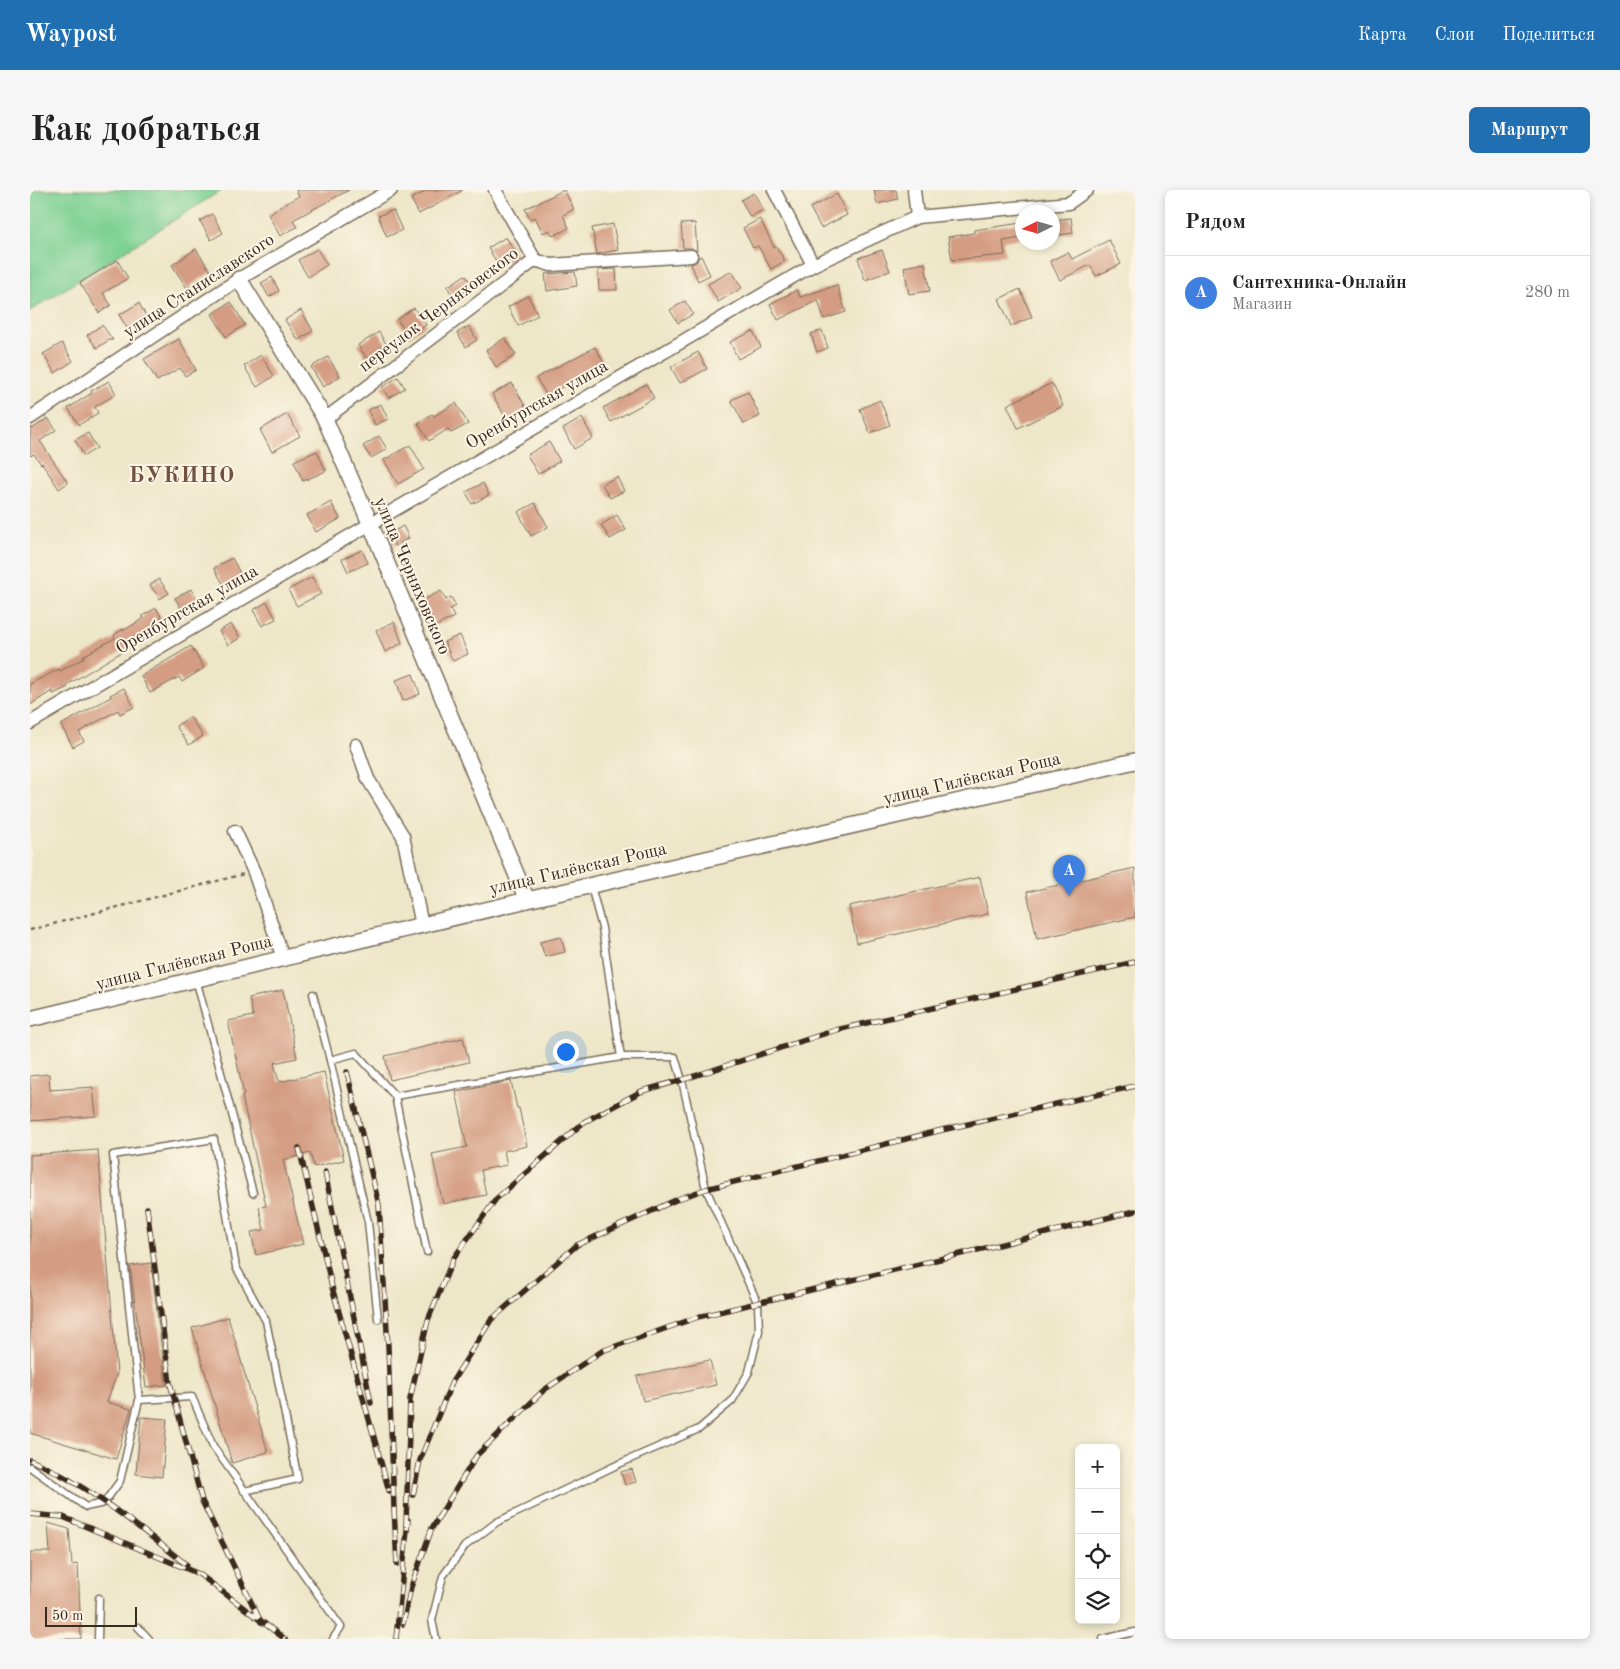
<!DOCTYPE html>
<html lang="ru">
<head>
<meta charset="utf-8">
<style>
  :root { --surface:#fff; --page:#f6f6f6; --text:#222; --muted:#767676; --line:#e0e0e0; --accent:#1f6fb2 }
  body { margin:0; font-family:"Old Standard TT",serif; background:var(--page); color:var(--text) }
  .controls { position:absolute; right:15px; bottom:15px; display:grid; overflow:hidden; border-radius:8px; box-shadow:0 2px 8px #0003 }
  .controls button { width:45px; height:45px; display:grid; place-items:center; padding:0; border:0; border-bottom:1px solid var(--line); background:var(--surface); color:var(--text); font:25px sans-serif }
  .compass { position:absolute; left:985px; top:15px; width:45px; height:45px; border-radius:50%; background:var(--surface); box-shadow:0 2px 8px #0003; rotate:265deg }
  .scale { position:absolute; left:15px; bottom:12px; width:92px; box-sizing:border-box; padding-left:5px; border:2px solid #3b2a1e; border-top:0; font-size:14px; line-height:18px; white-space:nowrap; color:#3b2a1e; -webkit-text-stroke:4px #fcf5e5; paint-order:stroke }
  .you { position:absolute; left:535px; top:861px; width:18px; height:18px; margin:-12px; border:4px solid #fff; border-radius:50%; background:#1a73e8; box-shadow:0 0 0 8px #1a73e833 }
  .badge { display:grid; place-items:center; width:32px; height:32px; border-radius:50%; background:var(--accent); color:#fff; font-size:16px; font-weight:700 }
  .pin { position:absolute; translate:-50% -41px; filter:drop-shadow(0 1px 2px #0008) }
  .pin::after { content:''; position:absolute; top:26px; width:18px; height:15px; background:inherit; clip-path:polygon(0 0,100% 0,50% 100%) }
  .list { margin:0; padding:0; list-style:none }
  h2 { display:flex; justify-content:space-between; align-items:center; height:65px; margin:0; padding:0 20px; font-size:21px }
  h2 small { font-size:16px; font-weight:400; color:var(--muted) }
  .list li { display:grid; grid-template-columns:32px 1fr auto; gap:15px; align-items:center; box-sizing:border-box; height:75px; padding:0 20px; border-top:1px solid var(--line) }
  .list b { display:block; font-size:19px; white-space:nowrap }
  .list p { margin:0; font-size:16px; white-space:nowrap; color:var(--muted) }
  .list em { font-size:16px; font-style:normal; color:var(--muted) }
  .icon { flex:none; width:28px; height:28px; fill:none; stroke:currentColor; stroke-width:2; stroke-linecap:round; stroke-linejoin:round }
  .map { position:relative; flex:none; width:1105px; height:1449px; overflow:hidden; border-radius:8px }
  header { display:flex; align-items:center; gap:30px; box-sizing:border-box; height:70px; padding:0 25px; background:var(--accent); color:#fff }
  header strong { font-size:24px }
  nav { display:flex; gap:28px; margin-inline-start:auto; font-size:18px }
  .intro { display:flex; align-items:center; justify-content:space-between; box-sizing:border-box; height:120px; padding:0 30px }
  h1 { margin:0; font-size:35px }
  .button { padding:12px 22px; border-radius:8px; background:var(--accent); color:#fff; font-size:18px; font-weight:700 }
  main { display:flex; gap:30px; padding:0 30px }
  aside { flex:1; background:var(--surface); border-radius:8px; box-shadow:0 2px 8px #0003 }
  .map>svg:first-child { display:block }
  .green { fill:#7cd093; stroke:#5c7d58 }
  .building { fill:#d49c82 }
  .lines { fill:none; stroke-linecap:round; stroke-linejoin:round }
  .service-casing { stroke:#796c5a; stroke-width:9 }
  .minor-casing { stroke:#796c5a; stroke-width:15 }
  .tertiary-casing { stroke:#796c5a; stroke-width:18 }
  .path { stroke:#796c5a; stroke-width:2.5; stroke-dasharray:4 4; stroke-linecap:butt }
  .service { stroke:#fff; stroke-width:6 }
  .minor { stroke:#fff; stroke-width:12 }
  .tertiary { stroke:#fff; stroke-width:15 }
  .rail-casing { stroke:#3b2a1e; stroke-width:5.5 }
  .rail { stroke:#fcf5e5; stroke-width:4; stroke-dasharray:11; stroke-linecap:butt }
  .labels { text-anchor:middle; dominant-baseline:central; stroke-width:4; stroke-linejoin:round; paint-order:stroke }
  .street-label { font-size:18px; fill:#3b2a1e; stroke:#fcf5e5 }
  .district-label { font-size:22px; font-weight:bold; letter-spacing:1px; fill:#715241; stroke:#fcf5e5 }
</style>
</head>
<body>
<header>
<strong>Waypost</strong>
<nav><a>Карта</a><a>Слои</a><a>Поделиться</a></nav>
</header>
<div class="intro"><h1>Как добраться</h1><a class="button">Маршрут</a></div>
<main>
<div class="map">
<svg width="1105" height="1449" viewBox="0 0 1105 1449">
  <rect width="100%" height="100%" fill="#fcf5e5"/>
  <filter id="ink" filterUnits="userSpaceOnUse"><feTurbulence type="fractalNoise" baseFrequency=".02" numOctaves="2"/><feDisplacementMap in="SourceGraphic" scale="10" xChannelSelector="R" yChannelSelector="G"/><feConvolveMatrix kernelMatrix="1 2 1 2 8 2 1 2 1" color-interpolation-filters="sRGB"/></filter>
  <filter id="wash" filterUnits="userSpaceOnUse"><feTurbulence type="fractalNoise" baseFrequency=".0096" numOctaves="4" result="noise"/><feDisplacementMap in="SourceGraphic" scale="20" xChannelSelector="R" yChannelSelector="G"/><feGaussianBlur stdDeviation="1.12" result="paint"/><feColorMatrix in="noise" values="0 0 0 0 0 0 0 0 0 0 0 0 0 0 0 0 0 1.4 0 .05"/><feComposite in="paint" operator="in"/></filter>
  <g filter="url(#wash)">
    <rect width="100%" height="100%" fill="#ede6c8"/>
    <!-- green -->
    <path class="green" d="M 0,0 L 192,0 L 0,121 Z"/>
    <g id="blocks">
      <!-- building -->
      <g class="building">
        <path d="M 266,0 L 319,0 L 263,30 L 267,37 L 250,46 L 238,24 L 269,6 Z"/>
        <path d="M 398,0 L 433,0 L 389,24 L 381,9 Z"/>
        <path d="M 534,0 L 544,19 L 533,25 L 539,38 L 523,46 L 519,40 L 513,43 L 505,27 L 500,29 L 495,19 Z"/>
        <path d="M 844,0 L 866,0 L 868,9 L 847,14 Z"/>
        <path d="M 724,3 L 733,20 L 720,27 L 711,10 Z"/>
        <path d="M 807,4 L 817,25 L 791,38 L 780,18 Z"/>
        <path d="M 363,20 L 372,40 L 357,47 L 348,26 Z"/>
        <path d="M 182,24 L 193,43 L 181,50 L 170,31 Z"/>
        <path d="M 1041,28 L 1043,43 L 1022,46 L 1022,30 Z"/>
        <path d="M 730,29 L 744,57 L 746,56 L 755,71 L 741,79 L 728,56 L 723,58 L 713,38 Z"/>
        <path d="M 665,33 L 667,61 L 661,58 L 653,58 L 651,34 Z"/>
        <path d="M 991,33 L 992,48 L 973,51 L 975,65 L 922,70 L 918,47 L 944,43 L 944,40 Z"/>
        <path d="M 583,34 L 588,60 L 567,64 L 562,38 Z"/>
        <path d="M 476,47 L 487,66 L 469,76 L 458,58 Z"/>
        <path d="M 1079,50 L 1091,74 L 1066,86 L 1060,75 L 1030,90 L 1020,71 L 1038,62 L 1042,69 Z"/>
        <path d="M 166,59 L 181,82 L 157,98 L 142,75 Z"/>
        <path d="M 287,59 L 297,75 L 278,87 L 268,70 Z"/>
        <path d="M 852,60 L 860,81 L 835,90 L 828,68 Z"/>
        <path d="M 671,66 L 680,85 L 668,91 L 661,74 L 666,72 L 669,67 Z"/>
        <path d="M 87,70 L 98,88 L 73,103 L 81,115 L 69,123 L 50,93 Z"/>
        <path d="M 895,73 L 900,101 L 879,104 L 874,77 Z"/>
        <path d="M 586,79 L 587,100 L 569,100 L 568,80 Z"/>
        <path d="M 702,81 L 712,98 L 688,112 L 678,94 Z"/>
        <path d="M 545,82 L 547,96 L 517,101 L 515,84 Z"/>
        <path d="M 435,85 L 445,98 L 427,111 L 417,97 Z"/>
        <path d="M 242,87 L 249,101 L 239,107 L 231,93 Z"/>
        <path d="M 807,95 L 816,122 L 794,129 L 788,110 L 748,130 L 740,114 L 767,100 L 770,107 Z"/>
        <path d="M 990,99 L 1002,127 L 981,136 L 969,109 Z"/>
        <path d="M 498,106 L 508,125 L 488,136 L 478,117 Z"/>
        <path d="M 655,111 L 663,124 L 648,133 L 640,120 Z"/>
        <path d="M 201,112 L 215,135 L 196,147 L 182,124 Z"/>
        <path d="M 109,113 L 116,126 L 97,138 L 89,125 Z"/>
        <path d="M 384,118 L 396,135 L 379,147 L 367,129 Z"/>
        <path d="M 271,120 L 283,141 L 268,150 L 255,130 Z"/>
        <path d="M 72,135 L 83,150 L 79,150 L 67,158 L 57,145 Z"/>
        <path d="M 439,136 L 447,150 L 436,157 L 427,143 Z"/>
        <path d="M 792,140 L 798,158 L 787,162 L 781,144 Z"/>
        <path d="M 723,141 L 731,157 L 708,169 L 700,152 Z"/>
        <path d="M 349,142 L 359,159 L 339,172 L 328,155 Z"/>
        <path d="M 475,148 L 486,165 L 466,177 L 456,160 Z"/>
        <path d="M 149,149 L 166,180 L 155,186 L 150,178 L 127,191 L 114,169 Z"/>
        <path d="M 32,153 L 43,171 L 25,183 L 13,164 Z"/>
        <path d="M 565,157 L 576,176 L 557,186 L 556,183 L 517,206 L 506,188 Z"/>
        <path d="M 668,162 L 677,179 L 650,193 L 641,177 Z"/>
        <path d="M 231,165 L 244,186 L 227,197 L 214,176 Z"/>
        <path d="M 298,167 L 310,186 L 293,197 L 281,177 Z"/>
        <path d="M 368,187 L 375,198 L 359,208 L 352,197 Z"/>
        <path d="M 79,191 L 86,204 L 65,217 L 68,223 L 49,235 L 38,218 L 62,203 L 61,201 Z"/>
        <path d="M 482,193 L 497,219 L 477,230 L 462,204 Z"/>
        <path d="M 1022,193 L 1033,216 L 988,238 L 977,215 Z"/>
        <path d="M 616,194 L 624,208 L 581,232 L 573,218 Z"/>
        <path d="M 718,202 L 730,226 L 714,234 L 701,210 Z"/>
        <path d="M 850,210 L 860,235 L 840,243 L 830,219 Z"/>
        <path d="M 426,213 L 438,234 L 421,243 L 418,239 L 399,251 L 388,233 L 402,224 L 404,226 Z"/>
        <path d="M 351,214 L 358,229 L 345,235 L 338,220 Z"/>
        <path d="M 257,224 L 270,246 L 242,262 L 230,240 Z"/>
        <path d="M 18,228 L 26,240 L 10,251 L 38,293 L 29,299 L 12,273 L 11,274 L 4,264 L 0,266 L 0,236 L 2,239 Z"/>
        <path d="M 552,228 L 563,248 L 544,259 L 533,239 Z"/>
        <path d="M 58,243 L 67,258 L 54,266 L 45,250 Z"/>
        <path d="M 349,246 L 357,259 L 341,268 L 333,256 Z"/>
        <path d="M 519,252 L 530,271 L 508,284 L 497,265 Z"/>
        <path d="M 380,255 L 394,279 L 368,294 L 354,270 Z"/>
        <path d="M 287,261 L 296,281 L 273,291 L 264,271 Z"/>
        <path d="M 587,287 L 594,301 L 580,308 L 572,294 Z"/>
        <path d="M 453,293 L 459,305 L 442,314 L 436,302 Z"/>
        <path d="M 301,312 L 310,329 L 286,342 L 277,325 Z"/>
        <path d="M 505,313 L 518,337 L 501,346 L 488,322 Z"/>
        <path d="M 587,325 L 596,340 L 580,349 L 571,335 Z"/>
        <path d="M 373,336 L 379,348 L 365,356 L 359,344 Z"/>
        <path d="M 332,360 L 338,373 L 318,382 L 312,369 Z"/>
        <path d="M 202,368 L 212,387 L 195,397 L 184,378 Z"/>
        <path d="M 282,387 L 291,404 L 267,416 L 258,400 Z"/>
        <path d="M 129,389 L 139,403 L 130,409 L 120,395 Z"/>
        <path d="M 161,399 L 171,415 L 155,425 L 145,408 Z"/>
        <path d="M 411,401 L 416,410 L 421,407 L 426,416 L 420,419 L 424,427 L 406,436 L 393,410 Z"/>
        <path d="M 237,412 L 246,429 L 232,436 L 223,420 Z"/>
        <path d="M 126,418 L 136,435 L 37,495 L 38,497 L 23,504 L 22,501 L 0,515 L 0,494 L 29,479 L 30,481 L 54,468 L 53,466 L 85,448 L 84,445 L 93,439 L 93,441 L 114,428 L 112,426 Z"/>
        <path d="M 364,432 L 372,453 L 355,462 L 346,440 Z"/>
        <path d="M 201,434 L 210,448 L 198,455 L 189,441 Z"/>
        <path d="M 430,445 L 438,464 L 423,471 L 414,452 Z"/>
        <path d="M 161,456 L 174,478 L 152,492 L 149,487 L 120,503 L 111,486 Z"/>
        <path d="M 383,484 L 390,504 L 373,511 L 366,490 Z"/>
        <path d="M 94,498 L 104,517 L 90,524 L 88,520 L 49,542 L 54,551 L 43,557 L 31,535 L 81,507 L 80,505 Z"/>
        <path d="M 160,527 L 173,546 L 159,555 L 146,536 Z"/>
        <path d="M 1105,678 L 1105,727 L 1007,749 L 997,702 Z"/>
        <path d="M 950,687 L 958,724 L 827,753 L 819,716 Z"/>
        <path d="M 531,747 L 535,762 L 515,767 L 510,752 Z"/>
        <path d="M 253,800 L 267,868 L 244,873 L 249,892 L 294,882 L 314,970 L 284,977 L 280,963 L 253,970 L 273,1054 L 226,1065 L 221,1042 L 234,1040 L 229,1017 L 236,1016 L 212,906 L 214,905 L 198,831 L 223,826 L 219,808 Z"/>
        <path d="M 433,848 L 439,872 L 360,890 L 355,866 Z"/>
        <path d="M 19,884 L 20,900 L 63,897 L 66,926 L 0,931 L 0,886 Z"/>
        <path d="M 481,891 L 487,918 L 489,918 L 497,956 L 474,961 L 477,975 L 451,980 L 456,1005 L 413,1014 L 402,964 L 437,957 L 431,930 L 432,929 L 426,902 Z"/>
        <path d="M 68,960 L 87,1183 L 77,1212 L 101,1219 L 86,1269 L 0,1243 L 0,965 Z"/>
        <path d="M 121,1073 L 136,1195 L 116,1197 L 100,1076 Z"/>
        <path d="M 198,1127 L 238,1262 L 202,1273 L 162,1138 Z"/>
        <path d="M 680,1170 L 686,1195 L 613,1211 L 607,1186 Z"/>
        <path d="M 111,1227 L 137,1229 L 132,1287 L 106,1284 Z"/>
        <path d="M 602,1279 L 606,1292 L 595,1295 L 591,1282 Z"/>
        <path d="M 18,1333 L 39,1339 L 42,1375 L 48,1374 L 51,1449 L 0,1449 L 0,1362 L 20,1362 Z"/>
      </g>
    </g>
  </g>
  <g filter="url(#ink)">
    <use href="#blocks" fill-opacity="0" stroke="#796c5a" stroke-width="1"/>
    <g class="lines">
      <!-- service casing -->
      <g class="service-casing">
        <g id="service">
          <path d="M 166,789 L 223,1003"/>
          <path d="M 283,804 L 300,870"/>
          <path d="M 397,1062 L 365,906 L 591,867"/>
          <path d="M 348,1129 L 338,1032 L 300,870 L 326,863 L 365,906"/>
          <path d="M 0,1277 L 56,1317 L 74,1313 L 90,1291 L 109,1210"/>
          <path d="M 214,1301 L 268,1289 L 236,1131 L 206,1077 L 184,949 L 83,965 L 109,1210 L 162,1207 L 183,1256 L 311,1437 L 303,1449"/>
          <path d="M 108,1437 L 119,1449"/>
          <path d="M 68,1449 L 69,1408"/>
          <path d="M 406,1449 L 402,1430 L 413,1386 L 435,1356 L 467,1332 L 589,1274 L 669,1239 L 702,1211 L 719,1182 L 729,1141 L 728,1114 L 676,999 L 652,890 L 645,867 L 591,867 L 572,738 L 561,696"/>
          <path d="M 1073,1449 L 1105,1442"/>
        </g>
      </g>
      <!-- minor casing -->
      <g class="minor-casing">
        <g id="minor">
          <path d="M 744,0 L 783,75"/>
          <path d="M 884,0 L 887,27"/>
          <path d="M 505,70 L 521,75 L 661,66"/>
          <path d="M 0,228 L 209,89 L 361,0"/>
          <path d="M 295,229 L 505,70 L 465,0"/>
          <path d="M 0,533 L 783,75 L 887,27 L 1039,13 L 1057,0"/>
          <path d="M 326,555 L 338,589 L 373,646 L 392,735"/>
          <path d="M 205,641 L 224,682 L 253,768"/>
        </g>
      </g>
      <!-- tertiary casing -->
      <g class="tertiary-casing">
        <g id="tertiary">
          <path d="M 209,89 L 295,229 L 340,333 L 497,710"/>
          <path d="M 0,829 L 497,710 L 1105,571"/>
        </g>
      </g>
      <!-- path -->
      <path class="path" d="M 0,740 L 214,684"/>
      <!-- service -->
      <use href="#service" class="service"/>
      <!-- minor -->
      <use href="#minor" class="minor"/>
      <!-- tertiary -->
      <use href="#tertiary" class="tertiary"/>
      <!-- rail casing -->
      <g class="rail-casing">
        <g id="rail">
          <path d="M 317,882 L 349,1015 L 358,1156 L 364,1319 L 367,1374"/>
          <path d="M 269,958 L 302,1097 L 359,1301"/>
          <path d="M 295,982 L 341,1213"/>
          <path d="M 117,1018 L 140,1193 L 172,1311 L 231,1432"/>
          <path d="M 0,1270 C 56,1293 110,1338 157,1375"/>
          <path d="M 383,1305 L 390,1270 L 422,1192 L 461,1130 L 547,1055 L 648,1009 L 676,999 L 912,940 L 1105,896"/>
          <path d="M 0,1324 L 33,1327 L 169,1384 L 255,1449"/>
          <path d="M 376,1336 L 380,1209 L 398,1130 L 423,1069 L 466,1009 L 554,932 L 612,901 L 652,890 L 806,840 L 1105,772"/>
          <path d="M 373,1434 L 381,1397 L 402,1338 L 447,1265 L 514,1200 L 572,1161 L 668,1127 L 960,1057 L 1105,1021"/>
          <path d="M 366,1449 L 378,1330"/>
        </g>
      </g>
      <!-- rail -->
      <use href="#rail" class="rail"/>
    </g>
  </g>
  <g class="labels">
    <!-- street labels -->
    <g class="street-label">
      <text transform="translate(169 96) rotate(-33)">улица Станиславского</text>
      <text transform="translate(409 120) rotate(-37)">переулок Черняховского</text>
      <text transform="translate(507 215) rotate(-30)">Оренбургская улица</text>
      <text transform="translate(382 386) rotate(67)">улица Черняховского</text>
      <text transform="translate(157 420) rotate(-30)">Оренбургская улица</text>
      <text transform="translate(942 589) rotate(-13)">улица Гилёвская Роща</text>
      <text transform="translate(548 679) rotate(-13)">улица Гилёвская Роща</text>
      <text transform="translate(154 773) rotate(-14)">улица Гилёвская Роща</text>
    </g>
    <!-- district labels -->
    <g class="district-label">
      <text x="152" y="286">БУКИНО</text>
    </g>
  </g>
</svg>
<div class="controls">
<button>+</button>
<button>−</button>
<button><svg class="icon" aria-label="locate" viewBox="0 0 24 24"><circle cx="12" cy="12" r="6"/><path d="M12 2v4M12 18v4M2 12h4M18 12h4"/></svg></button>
<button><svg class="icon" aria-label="layers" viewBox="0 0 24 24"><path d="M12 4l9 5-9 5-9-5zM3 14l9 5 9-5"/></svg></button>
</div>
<svg class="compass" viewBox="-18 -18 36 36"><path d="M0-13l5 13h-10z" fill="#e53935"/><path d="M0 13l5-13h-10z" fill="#767676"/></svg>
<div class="scale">50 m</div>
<div class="you"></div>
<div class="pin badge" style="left:1039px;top:706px;background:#3f7fe0">A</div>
</div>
<aside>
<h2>Рядом<small></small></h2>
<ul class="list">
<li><span class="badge" style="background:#3f7fe0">A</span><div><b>Сантехника-Онлайн</b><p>Магазин</p></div><em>280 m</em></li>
</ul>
</aside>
</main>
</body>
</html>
